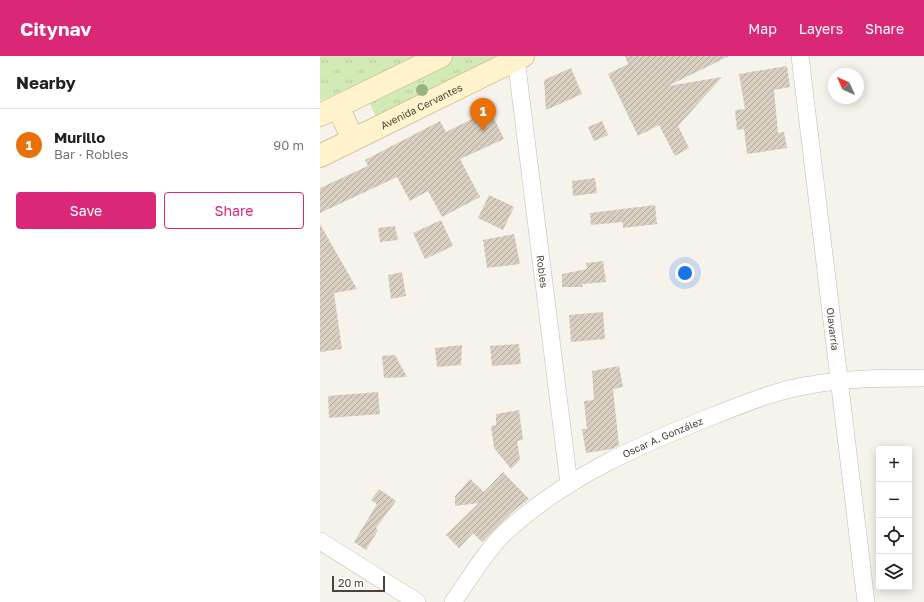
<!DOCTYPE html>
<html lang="en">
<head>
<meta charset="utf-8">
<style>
  :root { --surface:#fff; --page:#f2f2f2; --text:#202124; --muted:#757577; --line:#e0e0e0; --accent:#db2777 }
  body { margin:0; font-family:"Golos Text",sans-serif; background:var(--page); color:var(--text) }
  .controls { position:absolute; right:12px; bottom:12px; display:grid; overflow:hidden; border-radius:4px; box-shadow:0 2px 10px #0003 }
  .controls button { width:36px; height:36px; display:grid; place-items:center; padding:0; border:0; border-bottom:1px solid var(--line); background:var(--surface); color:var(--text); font:20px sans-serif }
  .compass { position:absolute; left:508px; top:12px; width:36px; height:36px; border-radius:50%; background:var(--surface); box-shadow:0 2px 10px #0003; rotate:315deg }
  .scale { position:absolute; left:12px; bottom:10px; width:53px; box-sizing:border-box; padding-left:4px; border:2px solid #4b4439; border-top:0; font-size:11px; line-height:14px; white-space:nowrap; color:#4b4439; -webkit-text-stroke:3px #fff; paint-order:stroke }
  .you { position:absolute; left:365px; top:217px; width:14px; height:14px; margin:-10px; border:3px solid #fff; border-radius:50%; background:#1a73e8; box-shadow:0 0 0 6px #1a73e833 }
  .badge { display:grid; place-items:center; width:26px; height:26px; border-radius:50%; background:var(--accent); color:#fff; font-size:13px; font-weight:700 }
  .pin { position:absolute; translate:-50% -33px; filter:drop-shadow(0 1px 2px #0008) }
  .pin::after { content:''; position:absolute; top:21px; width:14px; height:12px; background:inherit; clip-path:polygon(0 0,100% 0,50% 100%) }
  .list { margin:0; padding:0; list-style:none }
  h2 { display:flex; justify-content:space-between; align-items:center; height:52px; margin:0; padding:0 16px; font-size:17px }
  h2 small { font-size:13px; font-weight:400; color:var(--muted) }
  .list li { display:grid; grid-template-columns:26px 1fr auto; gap:12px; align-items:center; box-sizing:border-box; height:72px; padding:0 16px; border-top:1px solid var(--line) }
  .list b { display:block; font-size:15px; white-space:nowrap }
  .list p { margin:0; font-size:13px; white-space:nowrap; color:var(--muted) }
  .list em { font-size:13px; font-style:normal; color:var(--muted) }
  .actions { display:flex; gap:8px; padding:12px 16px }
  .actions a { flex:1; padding:9px 0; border:1px solid var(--accent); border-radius:4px; text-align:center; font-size:14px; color:var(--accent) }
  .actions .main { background:var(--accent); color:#fff }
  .icon { flex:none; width:22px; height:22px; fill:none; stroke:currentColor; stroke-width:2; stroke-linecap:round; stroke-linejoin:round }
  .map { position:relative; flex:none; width:604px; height:546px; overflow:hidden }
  header { display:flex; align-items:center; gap:24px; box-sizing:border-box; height:56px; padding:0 20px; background:var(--accent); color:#fff }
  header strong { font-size:19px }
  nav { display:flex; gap:22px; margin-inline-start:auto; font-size:14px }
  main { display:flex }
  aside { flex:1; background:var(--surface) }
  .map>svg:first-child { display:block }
  .grass { fill:url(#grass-tufts) }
  .building { fill:url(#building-hatch) }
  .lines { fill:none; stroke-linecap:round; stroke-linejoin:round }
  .street-casing { stroke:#c2bbae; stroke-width:18 }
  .secondary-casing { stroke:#d6c79b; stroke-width:24 }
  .street { stroke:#fff; stroke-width:17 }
  .secondary { stroke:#fff3cd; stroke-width:22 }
  .tree { fill:#97b381 }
  .labels { text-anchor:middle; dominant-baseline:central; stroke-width:3.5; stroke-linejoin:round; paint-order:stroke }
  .street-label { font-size:10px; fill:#4b4439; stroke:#fff }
</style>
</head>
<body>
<header>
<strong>Citynav</strong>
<nav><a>Map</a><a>Layers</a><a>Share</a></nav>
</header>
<main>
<aside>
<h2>Nearby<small></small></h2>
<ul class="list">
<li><span class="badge" style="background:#e8710a">1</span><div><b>Murillo</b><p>Bar · Robles</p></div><em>90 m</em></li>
</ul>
<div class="actions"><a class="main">Save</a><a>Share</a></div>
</aside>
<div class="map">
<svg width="604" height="546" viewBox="0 0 604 546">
  <defs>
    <pattern id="grass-tufts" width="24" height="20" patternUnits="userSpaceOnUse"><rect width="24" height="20" fill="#d2eab5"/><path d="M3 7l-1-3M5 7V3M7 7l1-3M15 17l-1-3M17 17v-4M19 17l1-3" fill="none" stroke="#b6ca9c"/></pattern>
    <pattern id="building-hatch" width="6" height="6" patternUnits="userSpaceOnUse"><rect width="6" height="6" fill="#d8cfc1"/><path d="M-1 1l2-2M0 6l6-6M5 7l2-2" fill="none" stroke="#b1aa9e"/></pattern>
  </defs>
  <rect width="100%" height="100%" fill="#f6f3ec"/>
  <!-- grass -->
  <path class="grass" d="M 0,0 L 185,0 L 58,64 L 39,27 L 0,45 Z"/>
  <!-- building -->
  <g class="building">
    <path d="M 305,0 L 409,0 L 348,30 L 402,21 L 358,70 L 369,92 L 355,100 L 339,69 L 318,80 L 288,18 L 308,8 Z"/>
    <path d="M 467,10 L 470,31 L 454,34 L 458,77 L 464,76 L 467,92 L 427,98 L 424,73 L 417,74 L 415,54 L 425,53 L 419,18 Z"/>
    <path d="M 251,12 L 262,38 L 226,54 L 224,24 Z"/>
    <path d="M 170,54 L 184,83 L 140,103 L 160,141 L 122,161 L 108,135 L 90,145 L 77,121 L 0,157 L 0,132 L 48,110 L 45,104 L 120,65 L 126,76 Z"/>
    <path d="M 282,65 L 288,79 L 274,85 L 268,71 Z"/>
    <path d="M 275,122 L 277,137 L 253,140 L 252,125 Z"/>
    <path d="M 169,139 L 194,151 L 183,174 L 158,162 Z"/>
    <path d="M 335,149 L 337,168 L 303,172 L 303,166 L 271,169 L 270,157 Z"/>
    <path d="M 121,164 L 133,190 L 105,203 L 93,177 Z"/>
    <path d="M 0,168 L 37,233 L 14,237 L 22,293 L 0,296 Z"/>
    <path d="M 75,170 L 78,184 L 60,186 L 58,172 Z"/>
    <path d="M 194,178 L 200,208 L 167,212 L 163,184 Z"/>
    <path d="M 283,205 L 286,226 L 262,228 L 263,231 L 242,231 L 242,218 L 267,213 L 266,207 Z"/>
    <path d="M 82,216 L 86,240 L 71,243 L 68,219 Z"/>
    <path d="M 283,256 L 285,283 L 251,286 L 249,259 Z"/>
    <path d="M 199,288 L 201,308 L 172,310 L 170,290 Z"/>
    <path d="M 142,289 L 141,309 L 117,311 L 115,292 Z"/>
    <path d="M 75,299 L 87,321 L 64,322 L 62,300 Z"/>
    <path d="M 299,310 L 303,331 L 293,333 L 299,389 L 292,393 L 266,397 L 262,373 L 267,373 L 264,345 L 274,344 L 272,315 Z"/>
    <path d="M 58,336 L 60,358 L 9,362 L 8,340 Z"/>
    <path d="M 199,354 L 203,384 L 197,385 L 200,404 L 191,413 L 174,392 L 171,370 L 176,369 L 176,358 Z"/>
    <path d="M 183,416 L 209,443 L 192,456 L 162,486 L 153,477 L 139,492 L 126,479 L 159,447 L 135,450 L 135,440 L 150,423 L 164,436 Z"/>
    <path d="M 59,433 L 76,445 L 56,472 L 58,474 L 46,494 L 34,486 L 57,448 L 51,444 Z"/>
  </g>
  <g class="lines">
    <!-- street casing -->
    <g class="street-casing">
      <g id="street">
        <path id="s1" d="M 480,0 L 546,546"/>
        <path id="s2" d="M 196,3 L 249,428"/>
        <path d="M 0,485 L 97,546"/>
        <path id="s3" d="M 133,546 C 151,521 167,492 190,472 C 249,419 322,388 395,359 C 426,347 457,334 490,329 C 527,322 566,322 604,322"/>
      </g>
    </g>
    <!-- secondary casing -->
    <g class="secondary-casing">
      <g id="secondary">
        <path d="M 18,51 L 33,83"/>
        <path d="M 0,59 L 121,0"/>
        <path id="s4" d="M 0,100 L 203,0"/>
      </g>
    </g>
    <!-- street -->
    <use href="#street" class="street"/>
    <!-- secondary -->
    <use href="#secondary" class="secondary"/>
  </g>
  <!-- trees -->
  <circle class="tree" cx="102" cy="34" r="6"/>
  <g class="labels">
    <!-- street labels -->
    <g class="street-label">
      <text stroke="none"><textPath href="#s4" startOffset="113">Avenida Cervantes</textPath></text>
      <text stroke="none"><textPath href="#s2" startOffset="214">Robles</textPath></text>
      <text stroke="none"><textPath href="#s1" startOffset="275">Olavarría</textPath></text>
      <text stroke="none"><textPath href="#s3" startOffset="272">Oscar A. González</textPath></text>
    </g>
  </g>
</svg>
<div class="controls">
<button>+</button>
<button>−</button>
<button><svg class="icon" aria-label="locate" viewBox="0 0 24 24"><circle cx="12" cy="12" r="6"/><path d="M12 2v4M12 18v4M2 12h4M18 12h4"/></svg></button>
<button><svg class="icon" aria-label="layers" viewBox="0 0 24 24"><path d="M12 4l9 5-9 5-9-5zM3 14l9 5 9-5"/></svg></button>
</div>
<svg class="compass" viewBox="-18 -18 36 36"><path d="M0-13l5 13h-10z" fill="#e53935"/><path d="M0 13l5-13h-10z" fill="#757577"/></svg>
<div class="scale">20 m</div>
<div class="you"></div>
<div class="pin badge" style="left:163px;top:75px;background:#e8710a">1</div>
</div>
</main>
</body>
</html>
